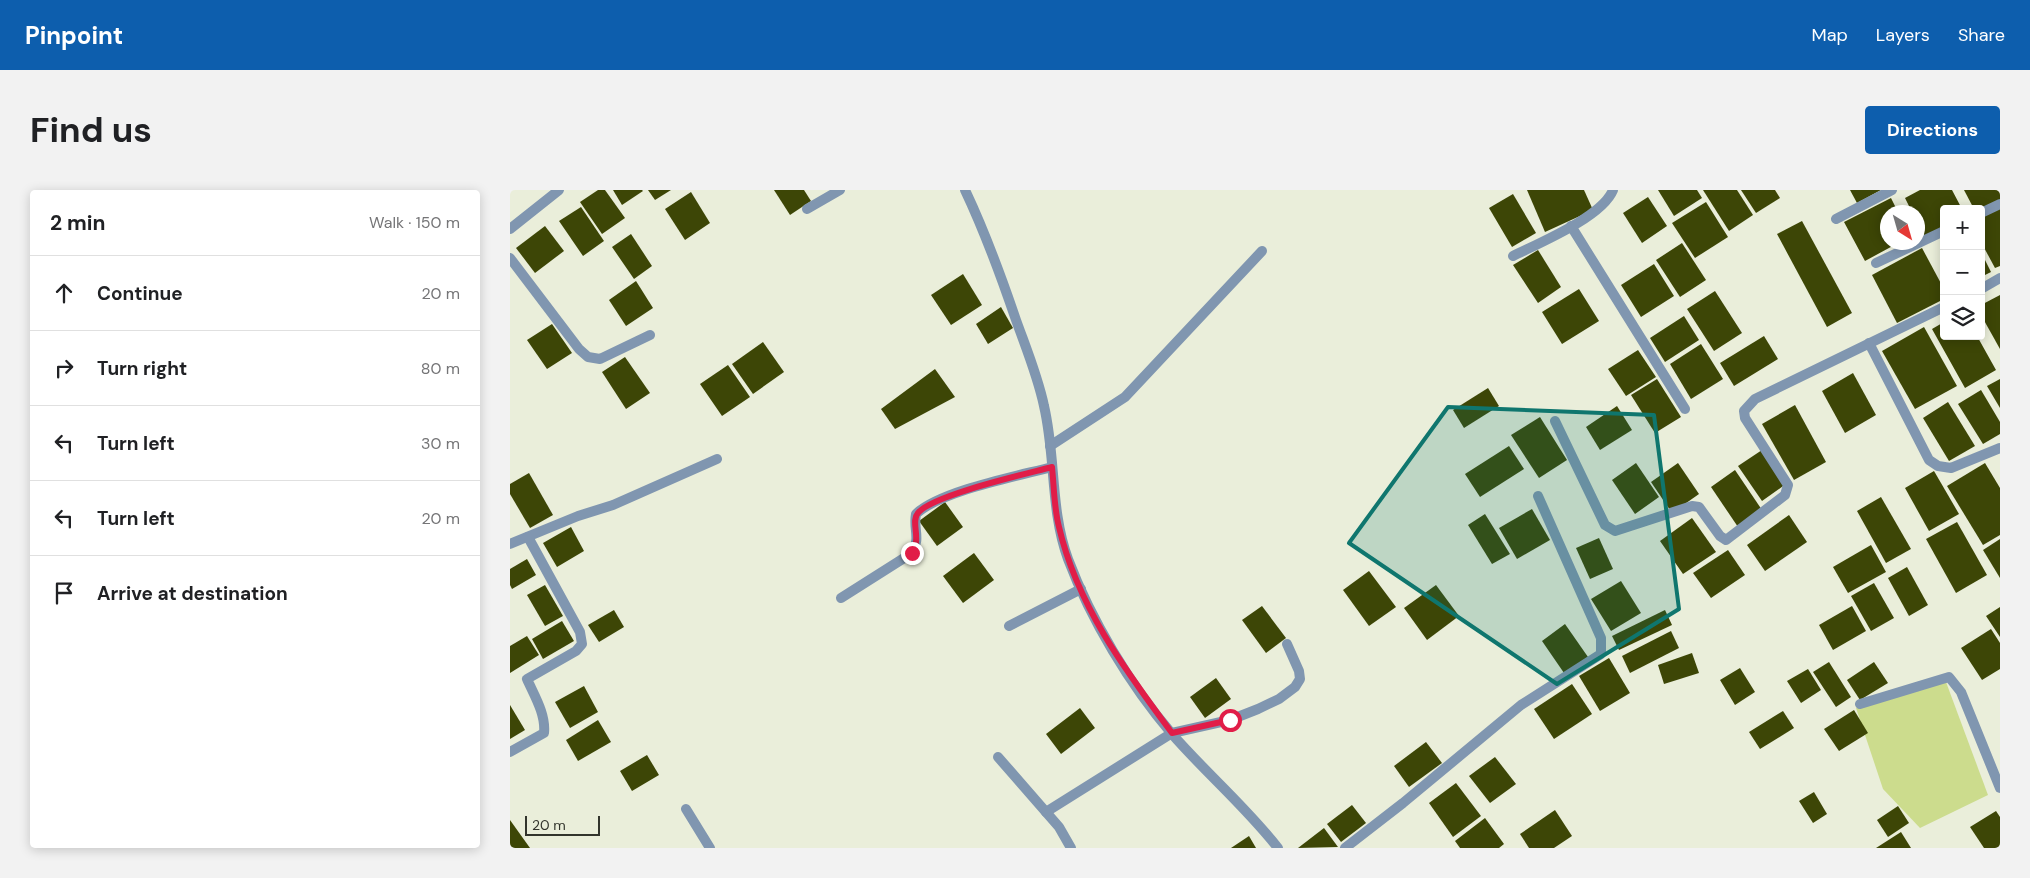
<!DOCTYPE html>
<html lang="en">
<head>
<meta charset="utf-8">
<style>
  :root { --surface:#fff; --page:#f2f2f2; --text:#202124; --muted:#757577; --line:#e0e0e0; --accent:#0d5ead }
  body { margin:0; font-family:"DM Sans",sans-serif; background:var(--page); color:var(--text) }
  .controls { position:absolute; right:15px; top:15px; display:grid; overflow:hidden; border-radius:5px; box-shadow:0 2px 12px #0003 }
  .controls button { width:45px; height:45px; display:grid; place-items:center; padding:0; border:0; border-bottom:1px solid var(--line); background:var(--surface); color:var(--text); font:25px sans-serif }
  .compass { position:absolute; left:1370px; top:15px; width:45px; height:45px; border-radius:50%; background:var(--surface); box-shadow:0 2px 12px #0003; rotate:143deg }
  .scale { position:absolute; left:15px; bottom:12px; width:75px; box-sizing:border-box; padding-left:5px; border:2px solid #32342c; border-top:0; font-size:14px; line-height:18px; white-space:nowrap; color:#32342c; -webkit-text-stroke:4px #eaeeda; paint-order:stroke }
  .stop { position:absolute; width:15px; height:15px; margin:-11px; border:4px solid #e11d48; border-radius:50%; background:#fff }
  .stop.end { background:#e11d48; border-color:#fff; box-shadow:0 1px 5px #0008 }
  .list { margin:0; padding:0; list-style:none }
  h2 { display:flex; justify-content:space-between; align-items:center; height:65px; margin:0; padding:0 20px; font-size:21px }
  h2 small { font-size:16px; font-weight:400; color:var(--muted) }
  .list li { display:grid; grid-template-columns:32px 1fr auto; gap:15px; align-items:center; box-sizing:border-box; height:75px; padding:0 20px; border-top:1px solid var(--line) }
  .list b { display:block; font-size:19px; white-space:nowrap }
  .list em { font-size:16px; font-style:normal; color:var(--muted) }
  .icon { flex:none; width:28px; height:28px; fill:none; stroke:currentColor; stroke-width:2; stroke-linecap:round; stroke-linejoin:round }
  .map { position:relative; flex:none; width:1490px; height:658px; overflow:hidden; border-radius:5px }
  header { display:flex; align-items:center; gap:30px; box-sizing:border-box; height:70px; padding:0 25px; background:var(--accent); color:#fff }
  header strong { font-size:24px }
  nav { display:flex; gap:28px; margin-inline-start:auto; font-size:18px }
  .intro { display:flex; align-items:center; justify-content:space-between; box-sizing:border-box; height:120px; padding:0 30px }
  h1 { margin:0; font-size:35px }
  .button { padding:12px 22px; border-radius:5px; background:var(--accent); color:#fff; font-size:18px; font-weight:700 }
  main { display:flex; gap:30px; padding:0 30px }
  aside { flex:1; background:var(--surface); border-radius:5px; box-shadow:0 2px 12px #0003 }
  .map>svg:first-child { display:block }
  .water { fill:#ccdc8d }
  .building { fill:#3d4606 }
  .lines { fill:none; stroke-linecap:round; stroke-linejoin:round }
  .minor { stroke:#8096b0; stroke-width:10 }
  .tertiary { stroke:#8096b0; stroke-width:10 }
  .route { stroke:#e11d48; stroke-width:6 }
  .marked { fill:#0f766e; fill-opacity:0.2; stroke:#0f766e; stroke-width:4; stroke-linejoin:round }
</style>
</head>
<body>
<header>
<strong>Pinpoint</strong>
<nav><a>Map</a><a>Layers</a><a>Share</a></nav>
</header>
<div class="intro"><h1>Find us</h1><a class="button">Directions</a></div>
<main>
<aside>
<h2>2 min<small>Walk · 150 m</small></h2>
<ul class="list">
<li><svg class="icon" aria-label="ahead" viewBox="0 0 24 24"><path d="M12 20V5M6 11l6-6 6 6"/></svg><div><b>Continue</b></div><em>20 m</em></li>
<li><svg class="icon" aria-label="right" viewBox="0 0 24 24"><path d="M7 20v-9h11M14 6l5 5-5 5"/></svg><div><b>Turn right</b></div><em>80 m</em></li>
<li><svg class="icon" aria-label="left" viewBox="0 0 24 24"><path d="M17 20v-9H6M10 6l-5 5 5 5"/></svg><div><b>Turn left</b></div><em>30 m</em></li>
<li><svg class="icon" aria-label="left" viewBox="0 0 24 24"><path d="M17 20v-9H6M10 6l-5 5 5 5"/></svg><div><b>Turn left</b></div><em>20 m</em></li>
<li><svg class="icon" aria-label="arrive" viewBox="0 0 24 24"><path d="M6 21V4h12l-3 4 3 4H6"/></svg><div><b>Arrive at destination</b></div></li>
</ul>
</aside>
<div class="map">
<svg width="1490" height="658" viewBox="0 0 1490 658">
  <rect width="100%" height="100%" fill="#eaeeda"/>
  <!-- water -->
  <path class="water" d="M 1436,492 L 1478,605 L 1410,638 L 1373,599 L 1346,518 Z"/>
  <!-- building -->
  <g class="building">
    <path d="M 88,0 L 95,0 L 115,28 L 92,44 L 70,12 Z"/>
    <path d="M 103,0 L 132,0 L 133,1 L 112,15 Z"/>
    <path d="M 138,0 L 161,0 L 145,10 Z"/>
    <path d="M 264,0 L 294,0 L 301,11 L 280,25 Z"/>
    <path d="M 1017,0 L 1074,0 L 1083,20 L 1035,42 Z"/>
    <path d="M 1148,0 L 1187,0 L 1192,8 L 1164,26 Z"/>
    <path d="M 1193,0 L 1227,0 L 1243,25 L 1219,41 Z"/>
    <path d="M 1231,0 L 1265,0 L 1270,8 L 1246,23 Z"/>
    <path d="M 1340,0 L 1371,0 L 1347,13 Z"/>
    <path d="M 1410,0 L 1442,0 L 1452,19 L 1434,19 L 1434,37 L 1415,47 L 1408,33 L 1408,22 L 1402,22 L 1395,8 Z"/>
    <path d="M 1454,0 L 1490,0 L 1490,10 L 1471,19 L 1464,19 Z"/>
    <path d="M 181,2 L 200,33 L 175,50 L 155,19 Z"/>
    <path d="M 1003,4 L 1026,43 L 1002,57 L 979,18 Z"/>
    <path d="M 1138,7 L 1157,36 L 1132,53 L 1113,23 Z"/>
    <path d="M 1381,8 L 1388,22 L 1378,22 L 1378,52 L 1390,52 L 1355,71 L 1334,32 Z"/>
    <path d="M 1196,12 L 1218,47 L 1185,68 L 1162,33 Z"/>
    <path d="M 71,17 L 94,51 L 73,66 L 49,31 Z"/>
    <path d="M 1490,18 L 1490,76 L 1485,78 L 1471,52 L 1471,28 Z"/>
    <path d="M 1292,31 L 1342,123 L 1317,137 L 1267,44 Z"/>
    <path d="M 35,36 L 54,61 L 25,83 L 6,58 Z"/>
    <path d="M 121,44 L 142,76 L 124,89 L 102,57 Z"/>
    <path d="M 1172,53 L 1196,90 L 1170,107 L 1146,70 Z"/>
    <path d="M 1412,58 L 1434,99 L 1434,109 L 1387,133 L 1362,85 Z"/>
    <path d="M 1028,60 L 1051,97 L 1028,113 L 1003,75 Z"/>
    <path d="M 1471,62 L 1481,82 L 1471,87 Z"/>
    <path d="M 1144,74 L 1164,106 L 1131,127 L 1111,95 Z"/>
    <path d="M 453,84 L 472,115 L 441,135 L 421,105 Z"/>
    <path d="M 126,91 L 143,118 L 116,136 L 99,110 Z"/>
    <path d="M 1069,99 L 1089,131 L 1052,154 L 1032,122 Z"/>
    <path d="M 1205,101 L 1232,143 L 1204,161 L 1177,119 Z"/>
    <path d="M 1490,105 L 1490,159 L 1471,125 L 1471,115 Z"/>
    <path d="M 491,117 L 503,138 L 478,154 L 466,134 Z"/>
    <path d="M 1174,126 L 1189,150 L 1155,172 L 1140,148 Z"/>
    <path d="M 1434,132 L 1434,146 L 1467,146 L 1486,180 L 1455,198 L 1422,139 Z"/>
    <path d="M 42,134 L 62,163 L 37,179 L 17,150 Z"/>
    <path d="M 1414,137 L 1447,196 L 1405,219 L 1372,161 Z"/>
    <path d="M 1254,146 L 1268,169 L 1224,196 L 1210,173 Z"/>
    <path d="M 253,152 L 274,182 L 243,204 L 222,174 Z"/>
    <path d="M 1191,154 L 1213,189 L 1181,209 L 1160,174 Z"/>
    <path d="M 1128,160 L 1146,187 L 1116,206 L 1098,179 Z"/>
    <path d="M 115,167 L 140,203 L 116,219 L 92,182 Z"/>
    <path d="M 218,175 L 240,207 L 212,226 L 190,194 Z"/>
    <path d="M 425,179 L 445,207 L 385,239 L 371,219 Z"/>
    <path d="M 1343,183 L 1366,225 L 1335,243 L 1312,201 Z"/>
    <path d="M 1147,189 L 1171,227 L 1145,243 L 1121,205 Z"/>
    <path d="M 1490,189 L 1490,218 L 1477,196 Z"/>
    <path d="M 978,198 L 989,216 L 954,238 L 943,220 Z"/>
    <path d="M 1471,200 L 1490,232 L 1490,244 L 1473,254 L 1448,214 Z"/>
    <path d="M 1438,212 L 1465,256 L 1439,271 L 1413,228 Z"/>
    <path d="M 1285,215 L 1316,272 L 1284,290 L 1252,234 Z"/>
    <path d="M 1107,216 L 1122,240 L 1090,260 L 1076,237 Z"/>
    <path d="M 1030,227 L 1057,270 L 1029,288 L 1001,245 Z"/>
    <path d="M 999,256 L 1014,279 L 970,307 L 955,284 Z"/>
    <path d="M 1252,260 L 1276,294 L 1252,311 L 1228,276 Z"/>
    <path d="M 1126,273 L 1149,307 L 1125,324 L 1102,290 Z"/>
    <path d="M 1168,273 L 1189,304 L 1162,323 L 1141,292 Z"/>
    <path d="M 1475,273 L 1490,298 L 1490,345 L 1473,355 L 1437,296 Z"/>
    <path d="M 1225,280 L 1252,320 L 1228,337 L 1201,297 Z"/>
    <path d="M 1424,281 L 1449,324 L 1419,341 L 1395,298 Z"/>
    <path d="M 19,283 L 43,325 L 20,338 L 0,304 L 0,294 Z"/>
    <path d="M 1371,307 L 1401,359 L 1376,373 L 1347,321 Z"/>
    <path d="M 435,312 L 453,337 L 427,356 L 409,331 Z"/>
    <path d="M 1022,319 L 1040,350 L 1007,369 L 989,338 Z"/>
    <path d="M 975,324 L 1000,364 L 982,374 L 958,335 Z"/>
    <path d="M 1279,325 L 1297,352 L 1255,381 L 1237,355 Z"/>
    <path d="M 1182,328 L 1206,362 L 1173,384 L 1150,351 Z"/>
    <path d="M 1447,332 L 1477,385 L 1446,403 L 1416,349 Z"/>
    <path d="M 61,337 L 74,361 L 47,377 L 33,353 Z"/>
    <path d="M 1089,348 L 1103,379 L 1080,389 L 1066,358 Z"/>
    <path d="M 1490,349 L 1490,388 L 1473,360 Z"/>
    <path d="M 1361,355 L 1376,382 L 1338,403 L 1323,377 Z"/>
    <path d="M 1218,360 L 1235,385 L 1201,408 L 1183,383 Z"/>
    <path d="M 464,363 L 484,390 L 453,413 L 433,386 Z"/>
    <path d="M 17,369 L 26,385 L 2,399 L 0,395 L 0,379 Z"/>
    <path d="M 1397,377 L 1418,415 L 1399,426 L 1378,388 Z"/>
    <path d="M 859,381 L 886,417 L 859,436 L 833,400 Z"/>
    <path d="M 1111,391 L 1131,423 L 1101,441 L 1081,409 Z"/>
    <path d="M 1364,393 L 1384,428 L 1361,441 L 1341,406 Z"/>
    <path d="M 35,395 L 53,426 L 35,436 L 17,405 Z"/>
    <path d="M 926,395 L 949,426 L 917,450 L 894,418 Z"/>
    <path d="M 752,416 L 776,448 L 756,463 L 732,430 Z"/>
    <path d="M 1342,416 L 1356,441 L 1323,460 L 1309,435 Z"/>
    <path d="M 1490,417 L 1490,447 L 1476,426 Z"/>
    <path d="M 104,420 L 114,437 L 89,452 L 78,435 Z"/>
    <path d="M 1155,420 L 1162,435 L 1109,460 L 1102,446 Z"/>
    <path d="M 52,431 L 64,451 L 33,469 L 22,449 Z"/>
    <path d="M 1055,434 L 1078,467 L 1054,483 L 1032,451 Z"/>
    <path d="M 1481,439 L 1490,453 L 1490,479 L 1472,490 L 1451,458 Z"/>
    <path d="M 1161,441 L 1169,458 L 1120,483 L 1112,466 Z"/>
    <path d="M 17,446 L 29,465 L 0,483 L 0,456 Z"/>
    <path d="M 1182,463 L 1189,483 L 1154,494 L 1148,475 Z"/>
    <path d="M 1099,468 L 1120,503 L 1090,521 L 1069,486 Z"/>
    <path d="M 1319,472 L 1341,507 L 1326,517 L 1303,482 Z"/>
    <path d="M 1364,472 L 1378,493 L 1350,510 L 1337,490 Z"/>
    <path d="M 1230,478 L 1245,502 L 1225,515 L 1210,490 Z"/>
    <path d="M 1298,479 L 1311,500 L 1291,513 L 1277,491 Z"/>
    <path d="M 706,488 L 721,509 L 695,528 L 680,507 Z"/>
    <path d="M 1062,494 L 1082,524 L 1044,549 L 1024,519 Z"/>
    <path d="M 74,496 L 88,522 L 60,538 L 45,512 Z"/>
    <path d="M 0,515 L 15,540 L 0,549 Z"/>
    <path d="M 570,518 L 585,538 L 551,564 L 536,544 Z"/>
    <path d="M 1344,520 L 1358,543 L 1329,561 L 1314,539 Z"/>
    <path d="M 1273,521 L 1284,538 L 1250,559 L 1239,542 Z"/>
    <path d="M 88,530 L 101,552 L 68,571 L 56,550 Z"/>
    <path d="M 916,552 L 932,573 L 899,597 L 884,576 Z"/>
    <path d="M 137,565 L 149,585 L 122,601 L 110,581 Z"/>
    <path d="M 985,567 L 1006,594 L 980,613 L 959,586 Z"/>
    <path d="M 946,593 L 971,626 L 943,647 L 919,613 Z"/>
    <path d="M 1304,602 L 1317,624 L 1303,633 L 1289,611 Z"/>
    <path d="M 842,615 L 856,633 L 831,652 L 817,634 Z"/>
    <path d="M 1388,616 L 1399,633 L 1378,647 L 1367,630 Z"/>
    <path d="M 1045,620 L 1062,646 L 1044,658 L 1019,658 L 1010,644 Z"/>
    <path d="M 1486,621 L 1490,627 L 1490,658 L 1474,658 L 1460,637 Z"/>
    <path d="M 975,628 L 994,654 L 989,658 L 950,658 L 945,651 Z"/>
    <path d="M 0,630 L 20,658 L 0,658 Z"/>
    <path d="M 814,638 L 828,657 L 788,658 Z"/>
    <path d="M 1391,642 L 1401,658 L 1366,658 Z"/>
    <path d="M 739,646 L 746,658 L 721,658 Z"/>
  </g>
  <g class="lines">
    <!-- minor -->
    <g class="minor">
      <path d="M 297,19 L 330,0"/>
      <path d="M 1471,23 L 1490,14"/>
      <path d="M 1326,29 L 1382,0"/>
      <path d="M 1061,36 L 1175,219"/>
      <path d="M 0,39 L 49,0"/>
      <path d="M 1003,66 C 1029,53 1092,27 1103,0"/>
      <path d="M 0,68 L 69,159 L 78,167 L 90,169 L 140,145"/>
      <path d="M 1366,73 L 1434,41"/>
      <path d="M 1471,99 L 1490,88"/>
      <path d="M 1359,153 L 1419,270 L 1428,276 L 1441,278 L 1490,258"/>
      <path d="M 1045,231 L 1095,335 L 1105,341 L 1182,316 L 1189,317 L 1210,346 L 1216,350 L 1275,305 L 1278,295 L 1235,228 L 1234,221 L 1245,209 L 1434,117"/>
      <path d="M 540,256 L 615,207 L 752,61"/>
      <path d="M 0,354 L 68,326 L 103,315 L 207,269"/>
      <path d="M 331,408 L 402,363 C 411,348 403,339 406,324 C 430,301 508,286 542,277"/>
      <path d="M 499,436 L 571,399"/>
      <path d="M 1350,514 L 1439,487 L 1451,502 L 1490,598"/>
      <path d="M 0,562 L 34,543 C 36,524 24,505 17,489 L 66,461 L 72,454 L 70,442 L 18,347"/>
      <path d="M 488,567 L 549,637 L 561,658"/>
      <path d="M 176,619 L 200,658"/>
      <path d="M 536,622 L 662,543 L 720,530 L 748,519 L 769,509 L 785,497 L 790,489 L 789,481 L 777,454"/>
      <path d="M 835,658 L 893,613 L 1011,515 L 1091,464 L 1091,448 L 1028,306"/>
    </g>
    <!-- tertiary -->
    <path class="tertiary" d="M 455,0 C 475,42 491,86 506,130 C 516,158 528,187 534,216 C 546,267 540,320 558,369 C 581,430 620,495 662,544 C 696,583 736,617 768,658"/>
  </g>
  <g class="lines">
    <!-- route -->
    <path class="route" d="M 402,363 C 412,348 400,332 408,323 C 422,305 516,284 542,277 C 544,296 544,318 549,337 C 567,415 615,480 662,543 L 720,530"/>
  </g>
  <!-- marked area -->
  <path class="marked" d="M 938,217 L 1144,225 L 1169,419 L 1047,494 L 839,353 Z"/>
</svg>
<div class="controls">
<button>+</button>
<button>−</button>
<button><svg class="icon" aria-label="layers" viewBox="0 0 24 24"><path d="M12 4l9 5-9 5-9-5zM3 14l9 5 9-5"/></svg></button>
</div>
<svg class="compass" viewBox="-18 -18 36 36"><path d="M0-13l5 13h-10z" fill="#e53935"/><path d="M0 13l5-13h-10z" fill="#757577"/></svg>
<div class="scale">20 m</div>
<div class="stop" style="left:720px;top:530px"></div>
<div class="stop end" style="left:402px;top:363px"></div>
</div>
</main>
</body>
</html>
